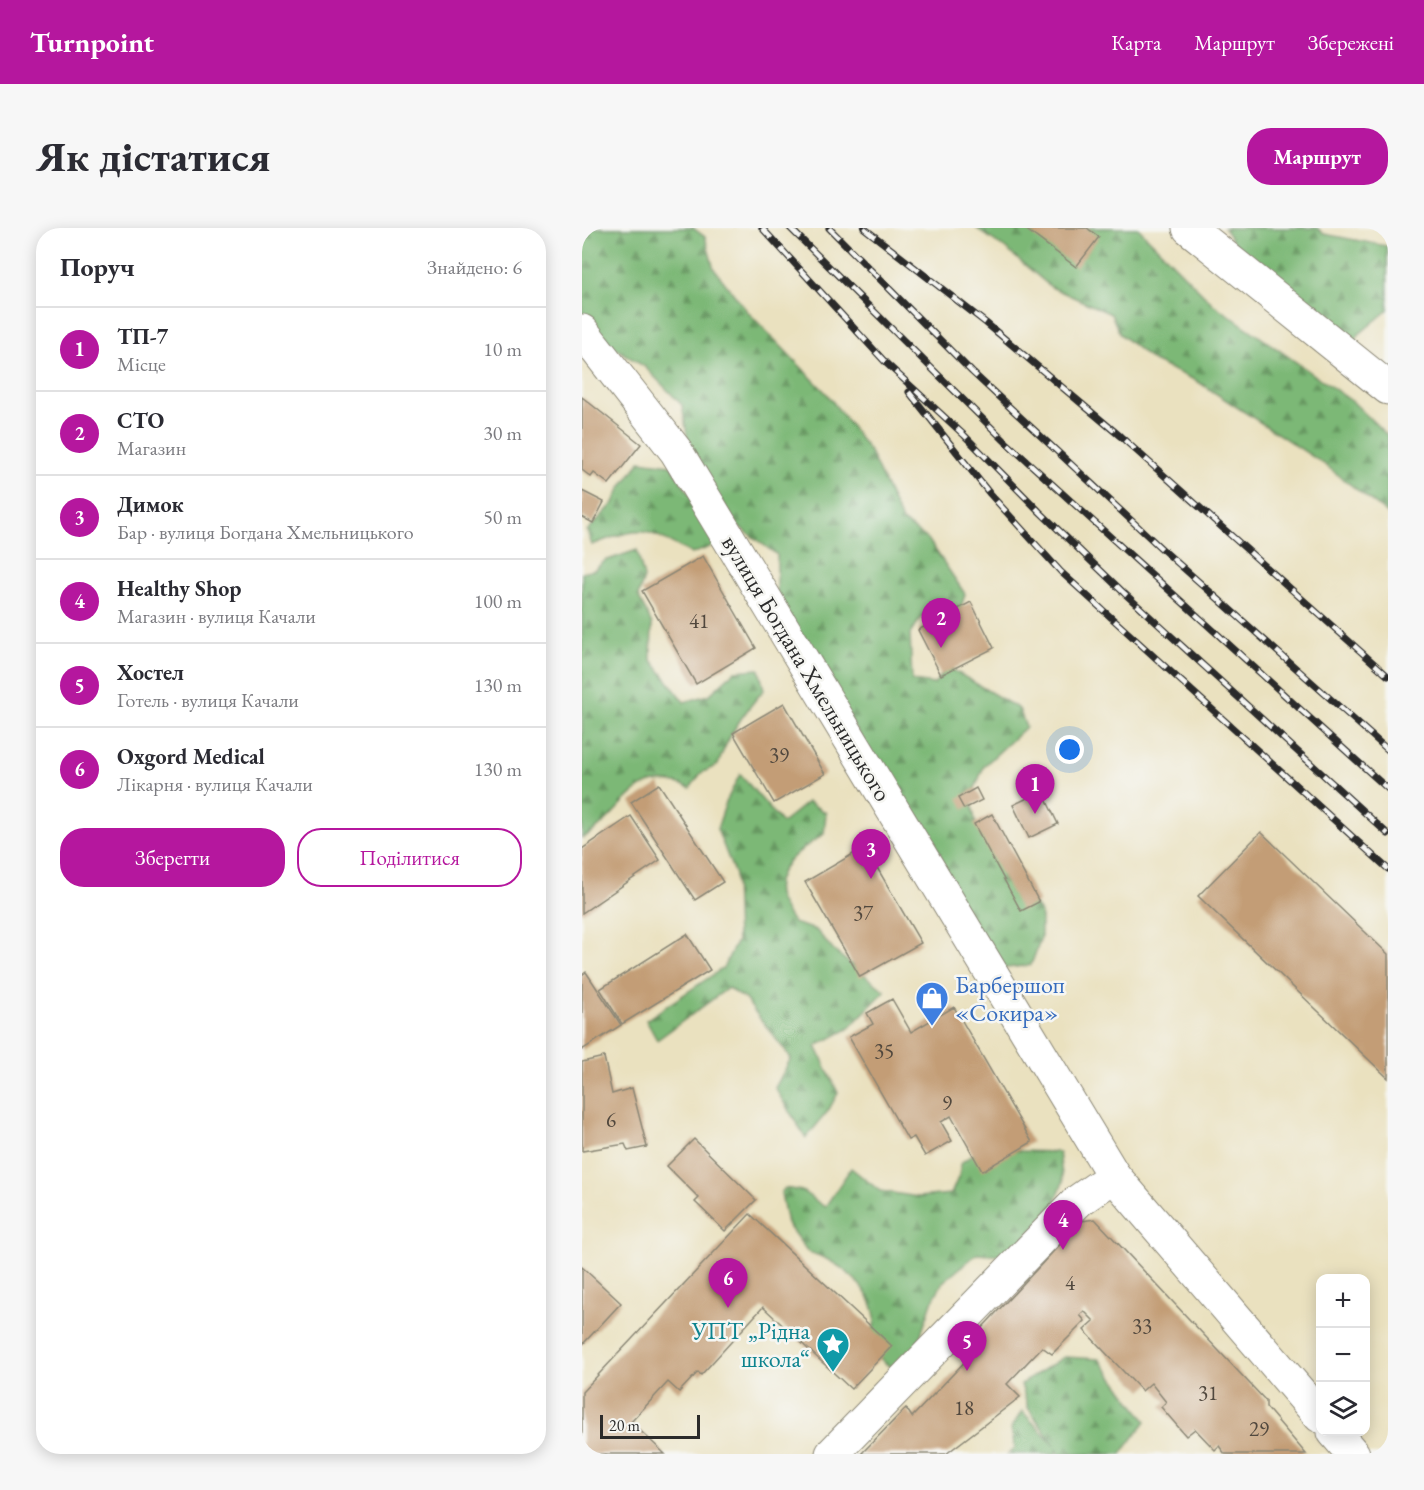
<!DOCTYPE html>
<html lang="uk">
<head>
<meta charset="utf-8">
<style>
  :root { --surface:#fff; --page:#f7f7f7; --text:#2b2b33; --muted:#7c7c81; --line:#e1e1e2; --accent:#b5179e }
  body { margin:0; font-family:"EB Garamond",serif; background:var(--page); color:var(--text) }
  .controls { position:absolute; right:18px; bottom:18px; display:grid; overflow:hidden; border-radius:12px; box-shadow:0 3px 15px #0003 }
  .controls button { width:54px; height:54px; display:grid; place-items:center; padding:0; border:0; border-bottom:2px solid var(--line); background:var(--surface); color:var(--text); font:30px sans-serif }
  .scale { position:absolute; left:18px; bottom:15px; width:100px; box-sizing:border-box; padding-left:6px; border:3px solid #2b2b2b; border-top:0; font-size:16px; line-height:21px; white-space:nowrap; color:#2b2b2b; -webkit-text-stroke:4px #f6f6f2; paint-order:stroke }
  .you { position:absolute; left:488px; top:522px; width:21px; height:21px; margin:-15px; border:4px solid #fff; border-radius:50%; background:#1a73e8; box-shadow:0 0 0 9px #1a73e833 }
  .badge { display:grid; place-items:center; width:39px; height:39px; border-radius:50%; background:var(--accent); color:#fff; font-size:20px; font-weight:700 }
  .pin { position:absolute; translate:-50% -50px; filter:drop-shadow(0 2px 3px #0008) }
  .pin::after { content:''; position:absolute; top:32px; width:21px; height:18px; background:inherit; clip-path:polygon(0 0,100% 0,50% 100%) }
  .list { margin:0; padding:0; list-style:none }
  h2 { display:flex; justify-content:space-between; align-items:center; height:78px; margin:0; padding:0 24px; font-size:26px }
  h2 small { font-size:20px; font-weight:400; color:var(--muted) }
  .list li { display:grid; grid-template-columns:39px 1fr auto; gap:18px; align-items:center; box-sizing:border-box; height:84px; padding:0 24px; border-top:2px solid var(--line) }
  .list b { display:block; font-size:22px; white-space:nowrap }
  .list p { margin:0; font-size:20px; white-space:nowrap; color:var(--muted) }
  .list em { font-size:20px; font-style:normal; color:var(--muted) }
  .actions { display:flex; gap:12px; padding:18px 24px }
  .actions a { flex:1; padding:14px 0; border:2px solid var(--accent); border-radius:24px; text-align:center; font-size:21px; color:var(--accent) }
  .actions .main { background:var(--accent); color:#fff }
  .icon { flex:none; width:33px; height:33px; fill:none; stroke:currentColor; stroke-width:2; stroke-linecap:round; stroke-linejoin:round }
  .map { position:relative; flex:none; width:806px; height:1226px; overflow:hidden; border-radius:24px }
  header { display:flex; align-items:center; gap:36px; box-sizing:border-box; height:84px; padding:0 30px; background:var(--accent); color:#fff }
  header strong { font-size:28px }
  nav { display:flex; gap:33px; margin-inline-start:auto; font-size:21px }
  .intro { display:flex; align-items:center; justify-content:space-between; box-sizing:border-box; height:144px; padding:0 36px }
  h1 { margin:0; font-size:42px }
  .button { padding:15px 27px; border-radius:24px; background:var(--accent); color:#fff; font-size:21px; font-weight:700 }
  main { display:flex; gap:36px; padding:0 36px }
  aside { flex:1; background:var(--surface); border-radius:24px; box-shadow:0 3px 15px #0003 }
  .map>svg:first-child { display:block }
  .forest { fill:url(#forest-firs); stroke:#547250; stroke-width:1.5 }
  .building { fill:#c39d76 }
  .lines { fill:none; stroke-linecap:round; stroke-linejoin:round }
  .minor-casing { stroke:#8a8675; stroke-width:35 }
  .major-casing { stroke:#8a8675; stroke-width:35 }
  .minor { stroke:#fff; stroke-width:33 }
  .major { stroke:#fff; stroke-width:33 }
  .rail-casing { stroke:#2b2b2b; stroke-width:7 }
  .rail { stroke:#f6f6f2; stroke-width:4.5; stroke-dasharray:14; stroke-linecap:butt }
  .labels { text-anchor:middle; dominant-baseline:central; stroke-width:5; stroke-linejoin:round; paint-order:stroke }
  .number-label { font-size:21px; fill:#51483e }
  .street-label { font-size:24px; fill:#2b2b2b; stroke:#f6f6f2 }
  .shop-label { font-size:24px; fill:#366cbe; stroke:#f6f6f2; text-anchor:start }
  .culture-label { font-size:24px; fill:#0d838f; stroke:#f6f6f2; text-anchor:end }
</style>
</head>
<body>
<header>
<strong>Turnpoint</strong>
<nav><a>Карта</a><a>Маршрут</a><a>Збережені</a></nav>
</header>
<div class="intro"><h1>Як дістатися</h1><a class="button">Маршрут</a></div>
<main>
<aside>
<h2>Поруч<small>Знайдено: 6</small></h2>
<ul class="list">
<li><span class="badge">1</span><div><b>ТП-7</b><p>Місце</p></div><em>10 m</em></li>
<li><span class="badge">2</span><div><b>СТО</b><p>Магазин</p></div><em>30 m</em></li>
<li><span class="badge">3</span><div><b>Димок</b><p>Бар · вулиця Богдана Хмельницького</p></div><em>50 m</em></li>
<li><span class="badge">4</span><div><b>Healthy Shop</b><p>Магазин · вулиця Качали</p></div><em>100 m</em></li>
<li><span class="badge">5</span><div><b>Хостел</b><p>Готель · вулиця Качали</p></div><em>130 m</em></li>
<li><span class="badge">6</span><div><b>Oxgord Medical</b><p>Лікарня · вулиця Качали</p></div><em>130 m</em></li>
</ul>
<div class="actions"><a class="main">Зберегти</a><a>Поділитися</a></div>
</aside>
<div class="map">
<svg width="806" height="1226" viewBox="0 0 806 1226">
  <defs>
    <pattern id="forest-firs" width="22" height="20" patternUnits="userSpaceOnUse" patternTransform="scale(1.5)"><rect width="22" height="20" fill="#7cb876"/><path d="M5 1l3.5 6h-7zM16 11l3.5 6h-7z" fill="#669661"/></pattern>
  </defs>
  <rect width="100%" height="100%" fill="#f6f6f2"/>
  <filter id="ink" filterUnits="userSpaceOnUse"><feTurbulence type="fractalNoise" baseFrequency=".0167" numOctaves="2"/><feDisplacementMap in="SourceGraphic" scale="12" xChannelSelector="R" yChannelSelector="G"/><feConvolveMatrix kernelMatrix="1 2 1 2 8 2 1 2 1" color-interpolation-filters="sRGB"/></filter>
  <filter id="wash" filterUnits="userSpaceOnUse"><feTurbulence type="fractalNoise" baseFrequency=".008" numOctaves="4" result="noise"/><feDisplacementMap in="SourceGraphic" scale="24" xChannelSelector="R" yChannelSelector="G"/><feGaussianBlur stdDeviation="1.35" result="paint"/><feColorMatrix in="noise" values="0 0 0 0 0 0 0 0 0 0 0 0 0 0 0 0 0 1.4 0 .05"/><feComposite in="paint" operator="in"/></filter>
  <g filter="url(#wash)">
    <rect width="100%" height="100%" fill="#eae1bf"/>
    <!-- forest -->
    <g class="forest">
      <path d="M 0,0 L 111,0 L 123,9 L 132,41 L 165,83 L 245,166 L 288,224 L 320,293 L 346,311 L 383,366 L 375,394 L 365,396 L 341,387 L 328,406 L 330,453 L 352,456 L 366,439 L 437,481 L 444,499 L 402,538 L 389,570 L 394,598 L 459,685 L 459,710 L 449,737 L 416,741 L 195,368 L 195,327 L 155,297 L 109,231 L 100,177 L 63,139 L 22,113 L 0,88 Z"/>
      <path d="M 394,0 L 556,0 L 631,76 L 771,174 L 806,208 L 806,286 L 742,236 L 615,153 L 571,133 L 538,106 L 529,86 L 469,59 L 424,21 Z"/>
      <path d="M 642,0 L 735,0 L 742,6 L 805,18 L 806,82 L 775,108 L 770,130 L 666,36 Z"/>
      <path d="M 58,233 L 89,237 L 138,315 L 110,326 C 61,299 62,297 10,317 L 5,303 L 32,275 L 38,261 Z"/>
      <path d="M 55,322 L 62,350 L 56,368 L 70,396 L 69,431 L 102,474 L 127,467 L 153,443 L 177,441 L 182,462 C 162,484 145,508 136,537 L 119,545 L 108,560 C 49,535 43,589 0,610 L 0,345 L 12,342 L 23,333 Z"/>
      <path d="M 158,546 L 200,595 L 226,574 L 244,585 L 242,606 C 222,619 191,638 196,666 C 197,675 207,687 211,695 L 234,702 L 252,723 L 303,763 L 266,801 L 234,818 L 256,865 L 246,883 L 224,910 L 193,860 L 209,830 L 163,771 L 146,760 L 75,812 L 64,792 L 141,740 L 155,713 L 153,647 L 135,601 L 144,574 Z"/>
      <path d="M 396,922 L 477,924 L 481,954 L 469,985 L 423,1028 L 395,1026 L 361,1054 L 350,1074 L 332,1127 L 311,1140 C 301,1135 291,1125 290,1112 C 289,1104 294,1096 293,1089 C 289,1058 254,1031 226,1024 L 205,996 L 199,965 L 203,960 L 220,963 L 243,979 L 269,940 L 298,963 L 336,969 L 369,966 L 378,945 L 378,936 Z"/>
      <path d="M 482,1129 L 517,1131 L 564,1193 L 539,1226 L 478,1226 L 475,1222 L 473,1226 L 426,1226 L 433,1220 L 429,1201 L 440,1183 L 473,1218 L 446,1180 L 439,1156 Z"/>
    </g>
    <g id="blocks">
      <!-- building -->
      <g class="building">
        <path d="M 442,0 L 505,0 L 517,9 L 494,39 Z"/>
        <path d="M 0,169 L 59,216 L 27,256 L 12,245 L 9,249 L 0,242 Z"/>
        <path d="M 0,263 L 22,274 L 11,295 L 0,289 Z"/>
        <path d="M 121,328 L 174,420 L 114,456 L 60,363 Z"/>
        <path d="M 389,374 L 412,420 L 359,447 L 336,402 Z"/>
        <path d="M 202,475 L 243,546 L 192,575 L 151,505 Z"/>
        <path d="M 77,556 L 141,654 L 113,672 L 49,574 Z"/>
        <path d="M 394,560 L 400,572 L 382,581 L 376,570 Z"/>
        <path d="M 460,563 L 476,596 L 447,610 L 431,577 Z"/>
        <path d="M 410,586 L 457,674 L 439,683 L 392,596 Z"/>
        <path d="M 49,588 L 78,632 L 0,685 L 0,621 Z"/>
        <path d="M 679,604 L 806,726 L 806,850 L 616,668 Z"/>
        <path d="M 283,619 L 339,715 L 278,749 L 223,654 Z"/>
        <path d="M 105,706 L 128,742 L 40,796 L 18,761 Z"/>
        <path d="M 4,744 L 39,797 L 0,822 L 0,747 Z"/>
        <path d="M 310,771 L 329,804 L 372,779 L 450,914 L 400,943 L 369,888 L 359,894 L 370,913 L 343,928 L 332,909 L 326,912 L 267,809 L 291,796 L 285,785 Z"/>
        <path d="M 22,829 L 30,866 L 50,860 L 65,919 L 46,923 L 43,916 L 0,923 L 0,834 Z"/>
        <path d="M 112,911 L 174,972 L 143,1003 L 113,974 L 117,970 L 85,938 Z"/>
        <path d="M 168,986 L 310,1118 L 269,1161 L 181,1079 L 119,1147 L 116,1144 L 97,1164 L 86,1154 L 49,1194 L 83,1226 L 0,1226 L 0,1164 Z"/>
        <path d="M 513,991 L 684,1173 L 684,1179 L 724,1226 L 643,1226 L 637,1218 L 633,1222 L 613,1201 L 604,1208 L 579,1179 L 584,1174 L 569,1155 L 560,1163 L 502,1102 L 512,1093 L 502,1083 L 498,1087 L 503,1093 L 470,1126 L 460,1119 L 425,1156 L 438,1169 L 364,1226 L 279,1226 L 324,1180 L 330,1189 L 394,1122 L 386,1115 L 424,1074 L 500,993 Z"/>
        <path d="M 0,1039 L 39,1075 L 0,1117 Z"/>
      </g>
    </g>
  </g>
  <g filter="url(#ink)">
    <use href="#blocks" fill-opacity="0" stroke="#8a8675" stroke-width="1.5"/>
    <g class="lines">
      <!-- minor casing -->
      <g class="minor-casing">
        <path id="minor" d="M 250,1226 L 496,973 L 532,948"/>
      </g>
      <!-- major casing -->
      <g class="major-casing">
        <g id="major">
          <path d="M 607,0 L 806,160"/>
          <path d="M 0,103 L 94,223 L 532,948 L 738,1188"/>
          <path d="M 752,1204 L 771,1226"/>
        </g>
      </g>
      <!-- minor -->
      <use href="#minor" class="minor"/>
      <!-- major -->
      <use href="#major" class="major"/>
      <!-- rail casing -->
      <g class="rail-casing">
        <g id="rail">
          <path d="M 180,0 L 305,136 L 382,207 L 458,284 L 542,365 L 806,606"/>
          <path d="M 208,0 L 425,215 L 806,561"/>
          <path d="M 247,0 L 390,144 L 580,321 L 806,522"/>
          <path d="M 282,0 L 404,95 L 538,208 L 806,448"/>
          <path d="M 327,164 L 408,266 L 479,344 L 806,641"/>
        </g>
      </g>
      <!-- rail -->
      <use href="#rail" class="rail"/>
    </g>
  </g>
  <!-- icons -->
  <defs>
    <g id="shop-pin" transform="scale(1.725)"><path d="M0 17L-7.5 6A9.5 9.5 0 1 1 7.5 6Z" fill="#3f7fe0" stroke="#f6f6f2"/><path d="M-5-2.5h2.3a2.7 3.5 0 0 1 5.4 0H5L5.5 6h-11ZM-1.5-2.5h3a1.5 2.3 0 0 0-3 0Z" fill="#fff"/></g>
    <g id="sight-pin" transform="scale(1.725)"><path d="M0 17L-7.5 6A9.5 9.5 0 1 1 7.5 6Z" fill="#0f9aa8" stroke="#f6f6f2"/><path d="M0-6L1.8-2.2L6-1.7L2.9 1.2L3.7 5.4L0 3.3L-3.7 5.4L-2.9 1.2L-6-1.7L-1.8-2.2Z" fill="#fff"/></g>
  </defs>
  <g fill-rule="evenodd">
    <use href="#shop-pin" x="350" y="770"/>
    <use href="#sight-pin" x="251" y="1116"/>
  </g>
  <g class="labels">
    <!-- number labels -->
    <g class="number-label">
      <text x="117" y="392">41</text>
      <text x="197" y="526">39</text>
      <text x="281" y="684">37</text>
      <text x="302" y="822">35</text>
      <text x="365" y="874">9</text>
      <text x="29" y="891">6</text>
      <text x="488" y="1054">4</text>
      <text x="560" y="1097">33</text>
      <text x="626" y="1164">31</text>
      <text x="382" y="1179">18</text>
      <text x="677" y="1200">29</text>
    </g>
    <!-- street labels -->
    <g class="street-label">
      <text transform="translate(225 440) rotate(59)">вулиця Богдана Хмельницького</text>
    </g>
    <!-- shop labels -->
    <g class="shop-label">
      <text x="373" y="756">Барбершоп<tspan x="373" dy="28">«Сокира»</tspan></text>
    </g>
    <!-- culture labels -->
    <g class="culture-label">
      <text x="228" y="1102">УПТ „Рідна<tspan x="228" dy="28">школа“</tspan></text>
    </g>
  </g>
</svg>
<div class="controls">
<button>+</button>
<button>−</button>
<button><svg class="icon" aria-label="layers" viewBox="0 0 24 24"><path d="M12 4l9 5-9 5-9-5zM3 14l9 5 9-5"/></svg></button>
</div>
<div class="scale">20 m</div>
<div class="you"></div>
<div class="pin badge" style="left:453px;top:586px">1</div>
<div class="pin badge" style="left:359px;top:420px">2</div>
<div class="pin badge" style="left:289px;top:651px">3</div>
<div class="pin badge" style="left:481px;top:1022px">4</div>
<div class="pin badge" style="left:385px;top:1143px">5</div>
<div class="pin badge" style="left:146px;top:1080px">6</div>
</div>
</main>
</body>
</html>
